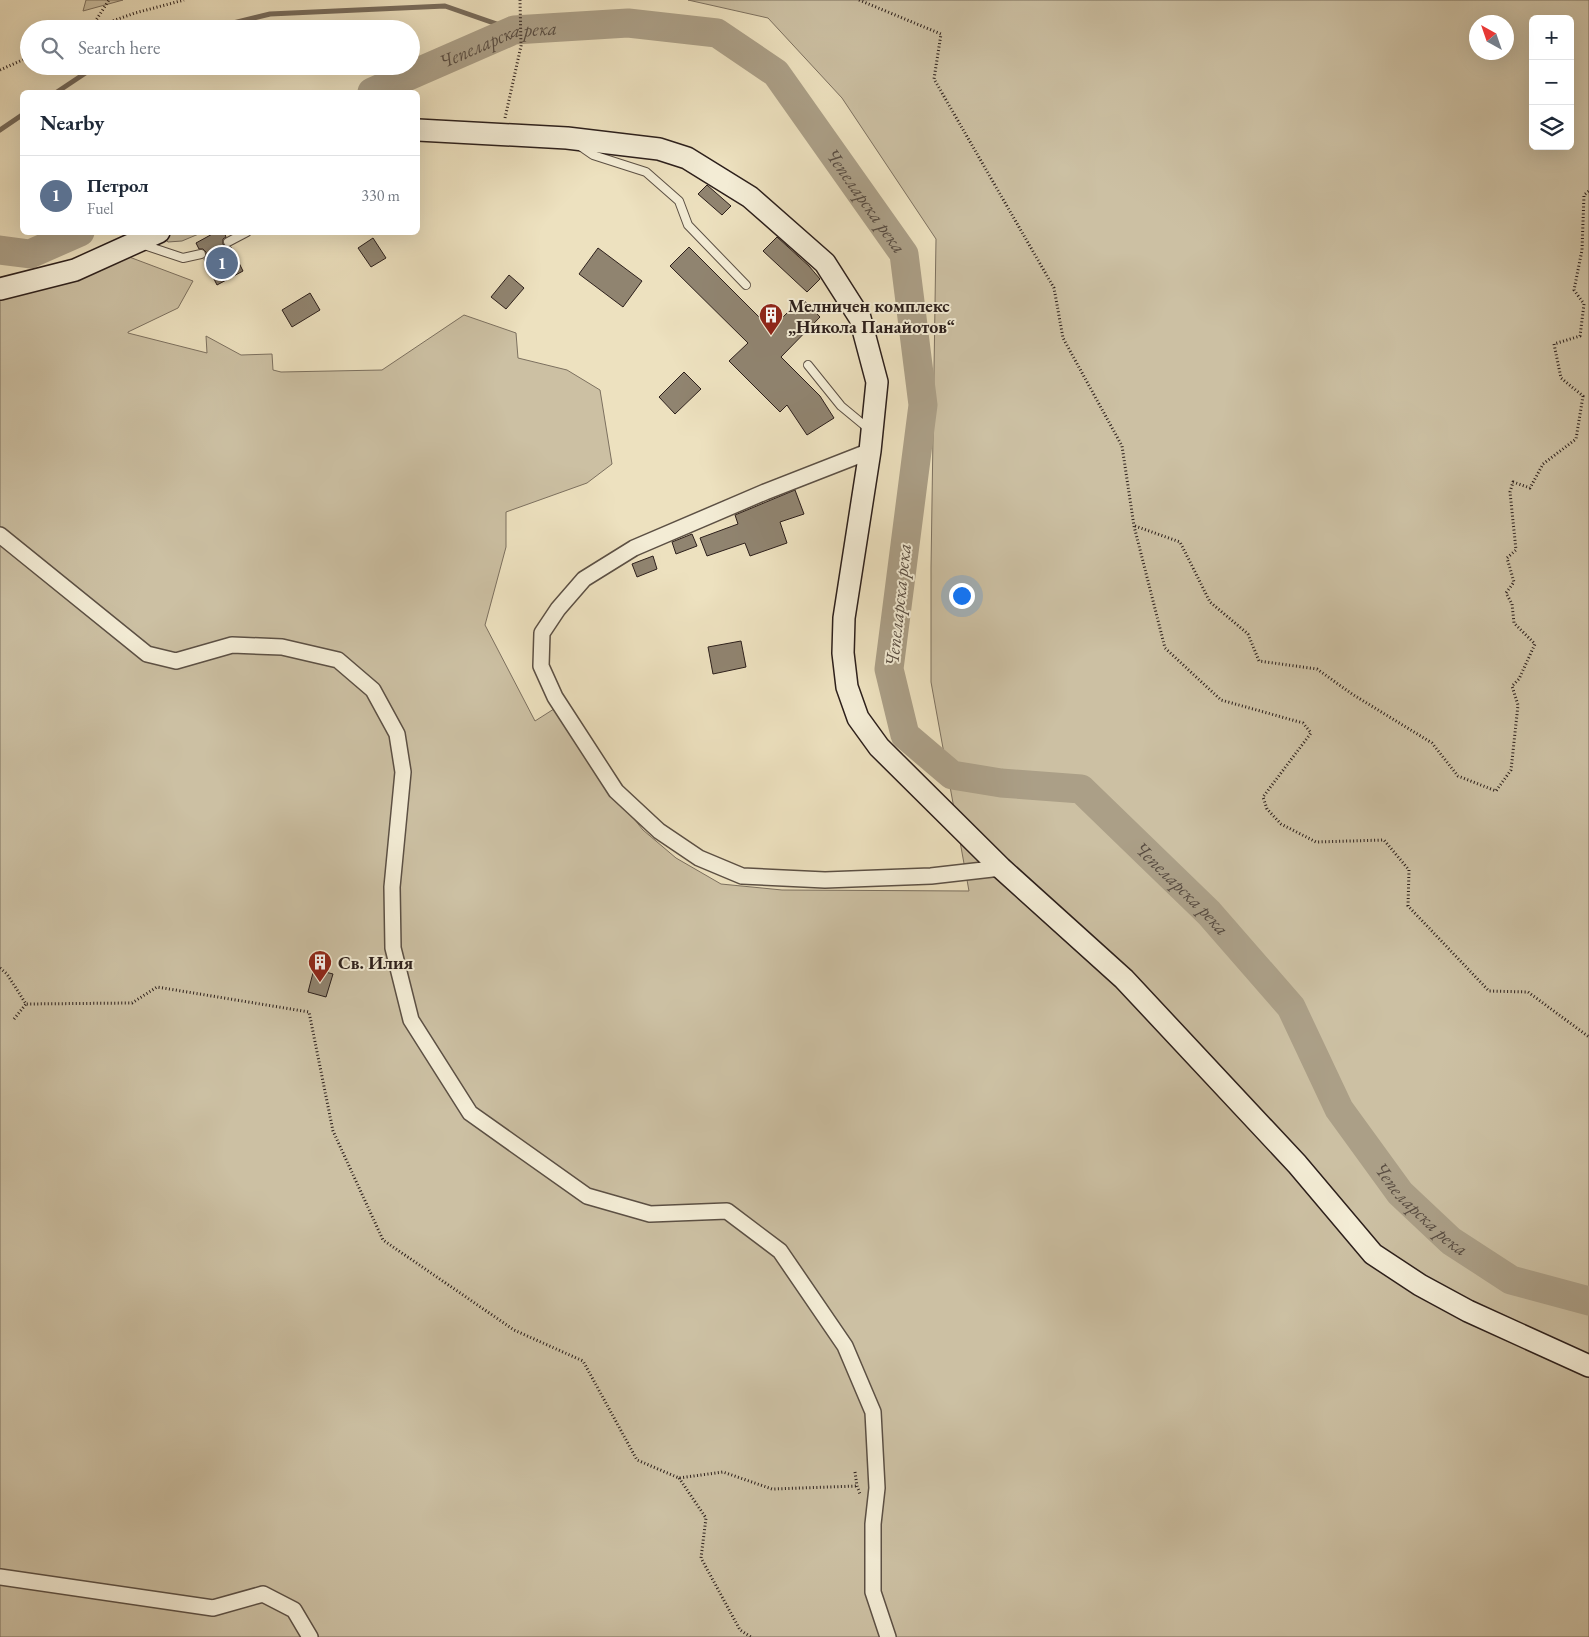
<!DOCTYPE html>
<html lang="en">
<head>
<meta charset="utf-8">
<style>
  :root { --surface:#fff; --page:#f6f6f7; --text:#1f2937; --muted:#747a83; --line:#e0e1e3; --accent:#7c3aed }
  body { margin:0; font-family:"EB Garamond",serif; background:var(--page); color:var(--text) }
  .controls { position:absolute; right:15px; top:15px; display:grid; overflow:hidden; border-radius:8px; box-shadow:0 5px 20px #0002 }
  .controls button { width:45px; height:45px; display:grid; place-items:center; padding:0; border:0; border-bottom:1px solid var(--line); background:var(--surface); color:var(--text); font:25px sans-serif }
  .compass { position:absolute; left:1469px; top:15px; width:45px; height:45px; border-radius:50%; background:var(--surface); box-shadow:0 5px 20px #0002; rotate:320deg }
  .you { position:absolute; left:961px; top:595px; width:18px; height:18px; margin:-12px; border:4px solid #fff; border-radius:50%; background:#1a73e8; box-shadow:0 0 0 8px #1a73e833 }
  .badge { display:grid; place-items:center; width:32px; height:32px; border-radius:50%; background:var(--accent); color:#fff; font-size:16px; font-weight:700 }
  .pin { position:absolute; translate:-50% -50%; border:2px solid #fff; box-shadow:0 1px 5px #0006 }
  .list { margin:0; padding:0; list-style:none }
  h2 { display:flex; justify-content:space-between; align-items:center; height:65px; margin:0; padding:0 20px; font-size:21px }
  h2 small { font-size:16px; font-weight:400; color:var(--muted) }
  .list li { display:grid; grid-template-columns:32px 1fr auto; gap:15px; align-items:center; box-sizing:border-box; height:80px; padding:0 20px; border-top:1px solid var(--line) }
  .list b { display:block; font-size:19px; white-space:nowrap }
  .list p { margin:0; font-size:16px; white-space:nowrap; color:var(--muted) }
  .list em { font-size:16px; font-style:normal; color:var(--muted) }
  .icon { flex:none; width:28px; height:28px; fill:none; stroke:currentColor; stroke-width:2; stroke-linecap:round; stroke-linejoin:round }
  .map { position:relative; flex:none; width:1589px; height:1637px; overflow:hidden }
  .search { position:absolute; background:var(--surface); box-shadow:0 5px 20px #0002; left:20px; top:20px; width:400px; height:55px; display:flex; align-items:center; gap:12px; box-sizing:border-box; padding:0 18px; border-radius:28px; color:var(--muted); font-size:19px }
  .panel { position:absolute; background:var(--surface); box-shadow:0 5px 20px #0002; left:20px; top:90px; width:400px; height:145px; border-radius:8px }
  .map>svg:first-child { display:block }
  .green { fill:#ccc0a3; stroke:#7c705f; fill-rule:evenodd }
  .lines { fill:none; stroke-linecap:round; stroke-linejoin:round }
  .stream { stroke:#786c5c; stroke-width:5 }
  .river { stroke:#ab9f87; stroke-width:29 }
  .building { fill:#908470; stroke:#2c1f1b }
  .lane-casing { stroke:#5c5044; stroke-width:10 }
  .street-casing { stroke:#5c5044; stroke-width:18 }
  .secondary-casing { stroke:#2c1f1b; stroke-width:24 }
  .path { stroke:#2c1f1b; stroke-width:3; stroke-dasharray:1 2.5; stroke-linecap:butt }
  .lane { stroke:#f3ecd5; stroke-width:8 }
  .street { stroke:#f3ecd5; stroke-width:15 }
  .secondary { stroke:#f3ecd5; stroke-width:21 }
  .labels { text-anchor:middle; dominant-baseline:central; stroke-width:4; stroke-linejoin:round; paint-order:stroke }
  .poi-label { font-size:18px; font-weight:bold; fill:#2c1f1b; stroke:#f3ecd5; text-anchor:start }
  .water-label { font-size:19px; font-style:italic; fill:#584c41; stroke:#f3ecd5 }
</style>
</head>
<body>
<div class="map">
<svg width="1589" height="1637" viewBox="0 0 1589 1637">
  <rect width="100%" height="100%" fill="#ede1bf"/>
  <filter id="stains"><feTurbulence type="fractalNoise" baseFrequency=".004" numOctaves="4"/><feColorMatrix values="0 0 0 0 .2 0 0 0 0 .09 0 0 0 0 .02 0 0 0 .5 -.17"/></filter>
  <radialGradient id="worn" r=".72"><stop offset=".6" stop-color="#630" stop-opacity="0"/><stop offset="1" stop-color="#630" stop-opacity=".3"/></radialGradient>
  <!-- green -->
  <g class="green">
    <path d="M 86,0 L 123,0 L 83,11 Z"/>
    <path d="M 688,0 L 1589,0 L 1589,1637 L 0,1637 L 0,291 L 124,255 L 193,281 L 178,308 L 128,332 L 128,333 L 207,353 L 206,336 L 241,355 L 272,354 L 273,370 L 281,372 L 382,370 L 464,315 L 516,333 L 518,358 L 567,370 L 600,390 L 612,464 L 587,483 L 506,512 L 506,547 L 485,625 L 535,721 L 557,707 L 613,793 L 643,830 L 676,858 L 721,884 L 782,890 L 969,891 L 931,682 L 931,568 L 936,239 L 842,98 L 768,18 ZM 1533,19 L 1570,19 L 1570,146 L 1533,146 ZM 1476,22 L 1506,22 L 1506,52 L 1476,52 Z"/>
    <path d="M 158,233 L 201,233 L 182,241 L 168,242 Z"/>
  </g>
  <g class="lines">
    <!-- stream -->
    <g class="stream">
      <path d="M 209,29 L 270,14 L 445,6 L 514,30"/>
      <path d="M 57,92 L 96,66"/>
      <path d="M 0,130 L 22,115"/>
    </g>
    <!-- river -->
    <g class="river">
      <path id="s1" d="M 372,92 L 514,30 L 628,23 L 717,33 L 776,73 L 904,254 L 923,405 L 889,669 L 905,735 L 952,775 L 1001,783 L 1081,789 L 1209,913 L 1291,1007 L 1339,1109 L 1400,1193 L 1451,1241 L 1511,1280 L 1589,1301"/>
      <path d="M 0,250 L 30,254 L 80,232"/>
    </g>
  </g>
  <!-- building -->
  <g class="building">
    <path d="M 707,185 L 731,206 L 722,215 L 698,194 Z"/>
    <path d="M 216,232 L 224,232 L 226,237 L 223,239 L 223,244 L 225,247 L 231,247 L 243,271 L 217,285 L 204,259 L 206,256 L 206,252 L 203,249 L 199,249 L 196,243 Z"/>
    <path d="M 777,237 L 809,266 L 820,279 L 807,292 L 763,251 Z"/>
    <path d="M 373,238 L 386,258 L 371,267 L 358,248 Z"/>
    <path d="M 689,247 L 771,329 L 802,298 L 820,317 L 781,357 L 820,396 L 834,418 L 807,435 L 787,405 L 780,412 L 729,361 L 748,343 L 670,266 Z"/>
    <path d="M 598,248 L 642,281 L 623,307 L 579,274 Z"/>
    <path d="M 509,275 L 524,288 L 506,309 L 491,297 Z"/>
    <path d="M 310,293 L 320,310 L 292,327 L 282,310 Z"/>
    <path d="M 684,372 L 701,389 L 675,414 L 659,397 Z"/>
    <path d="M 795,490 L 804,514 L 780,522 L 787,543 L 750,556 L 745,543 L 707,556 L 700,538 L 738,524 L 735,515 Z"/>
    <path d="M 692,534 L 697,546 L 676,554 L 672,542 Z"/>
    <path d="M 653,556 L 657,569 L 637,577 L 632,564 Z"/>
    <path d="M 741,641 L 746,667 L 713,674 L 708,647 Z"/>
    <path d="M 314,969 L 333,974 L 326,997 L 308,992 Z"/>
  </g>
  <g class="lines">
    <!-- lane casing -->
    <g class="lane-casing">
      <g id="lane">
        <path d="M 580,146 L 593,155 L 646,172 L 679,201 L 688,225 L 746,285"/>
        <path d="M 228,242 L 247,232"/>
        <path d="M 141,244 L 183,258 L 201,254"/>
        <path d="M 808,365 L 841,406 L 870,430"/>
      </g>
    </g>
    <!-- street casing -->
    <g class="street-casing">
      <g id="street">
        <path d="M 870,451 L 765,492 L 634,548 L 584,579 L 558,609 L 542,633 L 541,666 L 555,697 L 616,791 L 659,831 L 699,858 L 742,876 L 825,880 L 931,876 L 1001,868"/>
        <path d="M 0,535 L 147,654 L 176,661 L 232,645 L 282,647 L 338,660 L 373,690 L 397,734 L 403,772 L 392,887 L 393,948 L 411,1020 L 470,1113 L 587,1196 L 650,1214 L 727,1211 L 780,1251 L 845,1346 L 873,1412 L 877,1488 L 873,1524 L 873,1592 L 888,1637"/>
        <path d="M 0,1577 L 213,1608 L 263,1594 L 294,1610 L 310,1637"/>
      </g>
    </g>
    <!-- secondary casing -->
    <g class="secondary-casing">
      <g id="secondary">
        <path d="M 418,130 L 567,138 L 659,149 L 687,158 L 750,197 L 825,263 L 860,318 L 877,382 L 870,451 L 844,618 L 843,653 L 847,687 L 858,718 L 879,747 L 1001,868 L 1124,979 L 1297,1164 L 1373,1254 L 1420,1285 L 1468,1311 L 1589,1366"/>
        <path d="M 0,289 L 75,270 L 159,232"/>
      </g>
    </g>
    <!-- path -->
    <g class="path">
      <path d="M 859,0 L 941,34 L 934,79 L 1054,288 L 1063,338 L 1122,446 L 1134,526 L 1165,648 L 1221,700 L 1303,723 L 1311,733 L 1263,797 L 1267,809 L 1281,824 L 1316,842 L 1384,840 L 1409,870 L 1408,906 L 1489,991 L 1528,992 L 1589,1037"/>
      <path d="M 91,28 L 109,0"/>
      <path d="M 90,29 L 135,13 L 184,0"/>
      <path d="M 0,70 L 29,57"/>
      <path d="M 505,118 L 521,46 L 520,0"/>
      <path d="M 1135,526 L 1180,542 L 1210,602 L 1248,634 L 1259,661 L 1317,669 L 1352,694 L 1432,743 L 1458,776 L 1496,791 L 1511,770 L 1518,705 L 1512,686 L 1519,679 L 1535,644 L 1514,623 L 1512,604 L 1506,593 L 1514,582 L 1507,558 L 1516,550 L 1510,492 L 1513,482 L 1530,488 L 1543,464 L 1576,439 L 1583,396 L 1561,378 L 1554,344 L 1580,336 L 1584,304 L 1574,290 L 1582,250 L 1584,195 L 1589,191"/>
      <path d="M 0,968 L 7,974 L 26,1004 L 132,1003 L 157,987 L 309,1012 L 333,1131 L 383,1240 L 514,1330 L 583,1361 L 637,1460 L 679,1478 L 723,1472 L 772,1489 L 857,1486"/>
      <path d="M 14,1019 L 26,1004"/>
      <path d="M 855,1472 L 857,1486 L 860,1494"/>
      <path d="M 679,1478 L 706,1518 L 701,1558 L 740,1630 L 751,1637"/>
    </g>
    <!-- lane -->
    <use href="#lane" class="lane"/>
    <!-- street -->
    <use href="#street" class="street"/>
    <!-- secondary -->
    <use href="#secondary" class="secondary"/>
  </g>
  <!-- icons -->
  <defs>
    <g id="building-pin" transform="scale(1.25)"><path d="M0 17L-7.5 6A9.5 9.5 0 1 1 7.5 6Z" fill="#8f2418" stroke="#f3ecd5"/><path d="M-4-6H4V6H1V3H-1V6H-4ZM-2.5-4.3h1.7v1.8h-1.7ZM.8-4.3h1.7v1.8H.8ZM-2.5-1h1.7V.8h-1.7ZM.8-1h1.7V.8H.8Z" fill="#fff"/></g>
  </defs>
  <g fill-rule="evenodd">
    <use href="#building-pin" x="771" y="315"/>
    <use href="#building-pin" x="320" y="962"/>
  </g>
  <g class="labels">
    <!-- poi labels -->
    <g class="poi-label">
      <text x="788" y="305">Мелничен комплекс<tspan x="788" dy="21">„Никола Панайотов“</tspan></text>
      <text x="338" y="962">Св. Илия</text>
    </g>
    <!-- water labels -->
    <g class="water-label">
      <text stroke="none"><textPath href="#s1" startOffset="136">Чепеларска река</textPath></text>
      <text stroke="none"><textPath href="#s1" startOffset="586">Чепеларска река</textPath></text>
      <text transform="translate(898 605) rotate(-84)">Чепеларска река</text>
      <text stroke="none"><textPath href="#s1" startOffset="1471">Чепеларска река</textPath></text>
      <text stroke="none"><textPath href="#s1" startOffset="1875">Чепеларска река</textPath></text>
    </g>
  </g>
  <rect width="100%" height="100%" filter="url(#stains)"/>
  <rect width="100%" height="100%" fill="url(#worn)"/>
</svg>
<div class="controls">
<button>+</button>
<button>−</button>
<button><svg class="icon" aria-label="layers" viewBox="0 0 24 24"><path d="M12 4l9 5-9 5-9-5zM3 14l9 5 9-5"/></svg></button>
</div>
<svg class="compass" viewBox="-18 -18 36 36"><path d="M0-13l5 13h-10z" fill="#e53935"/><path d="M0 13l5-13h-10z" fill="#747a83"/></svg>
<div class="you"></div>
<div class="pin badge" style="left:222px;top:263px;background:#5c6f8a">1</div>
<div class="search"><svg class="icon" aria-label="search" viewBox="0 0 24 24"><circle cx="10" cy="10" r="6"/><path d="M15 15l6 6"/></svg>Search here</div>
<section class="panel">
<h2>Nearby<small></small></h2>
<ul class="list">
<li><span class="badge" style="background:#5c6f8a">1</span><div><b>Петрол</b><p>Fuel</p></div><em>330 m</em></li>
</ul>
</section>
</div>
</body>
</html>
